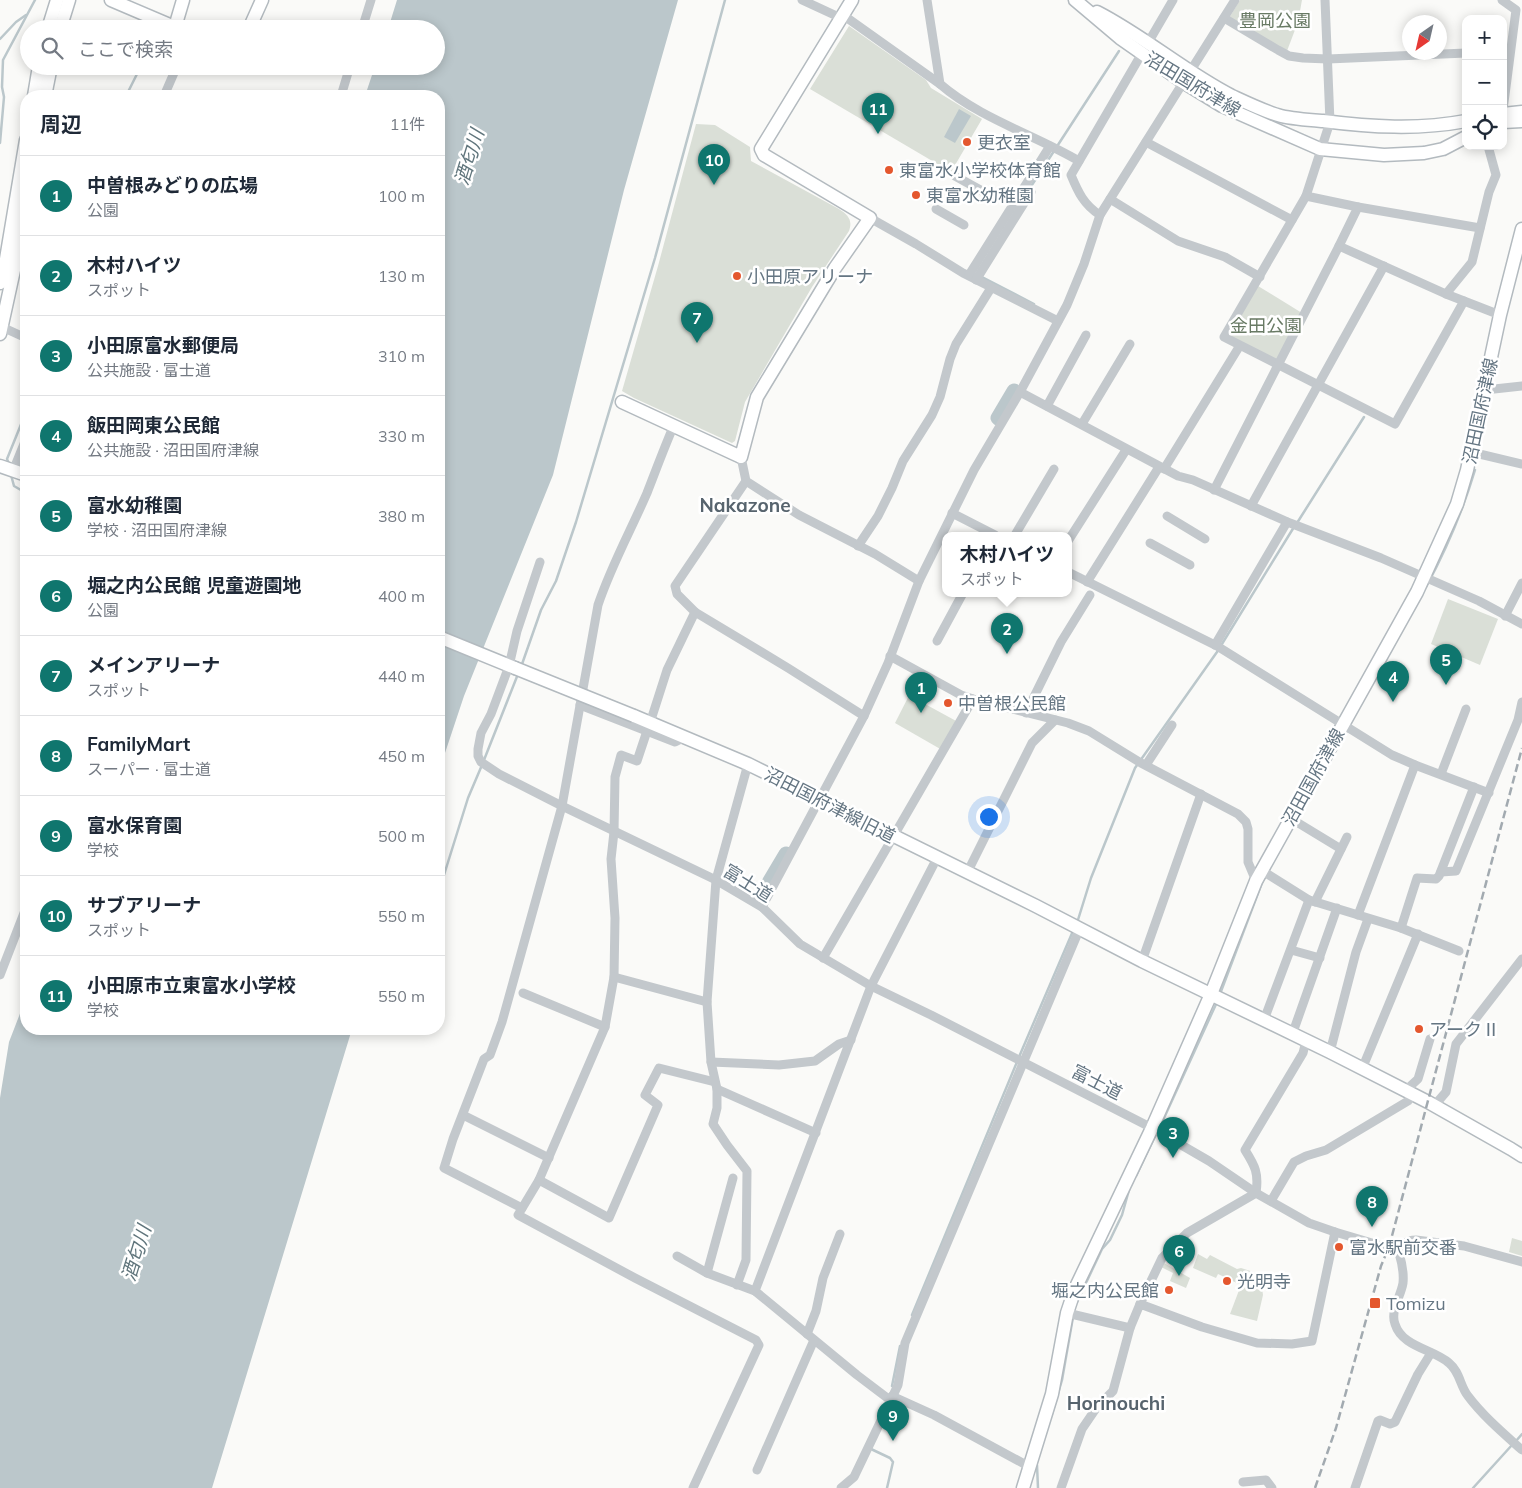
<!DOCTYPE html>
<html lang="ja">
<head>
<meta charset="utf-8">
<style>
  :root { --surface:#fff; --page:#f6f6f7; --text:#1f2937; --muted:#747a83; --line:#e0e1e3; --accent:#0f766e }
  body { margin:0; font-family:Mulish,"Noto Sans JP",sans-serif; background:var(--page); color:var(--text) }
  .controls { position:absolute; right:15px; top:15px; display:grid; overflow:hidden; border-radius:10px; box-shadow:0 2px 12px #0003 }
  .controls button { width:45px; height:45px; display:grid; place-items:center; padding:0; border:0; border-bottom:1px solid var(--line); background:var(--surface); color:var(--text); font:25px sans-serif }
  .compass { position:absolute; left:1402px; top:15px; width:45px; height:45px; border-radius:50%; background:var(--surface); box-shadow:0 2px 12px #0003; rotate:214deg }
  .you { position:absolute; left:988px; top:816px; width:18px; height:18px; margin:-12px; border:4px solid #fff; border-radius:50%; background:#1a73e8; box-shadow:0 0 0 8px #1a73e833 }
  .badge { display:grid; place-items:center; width:32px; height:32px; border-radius:50%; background:var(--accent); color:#fff; font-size:16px; font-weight:700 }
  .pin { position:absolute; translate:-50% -41px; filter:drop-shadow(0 1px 2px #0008) }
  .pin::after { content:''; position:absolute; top:26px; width:18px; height:15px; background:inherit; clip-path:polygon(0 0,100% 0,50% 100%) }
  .popup { position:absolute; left:942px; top:532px; width:130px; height:65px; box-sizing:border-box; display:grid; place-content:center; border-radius:10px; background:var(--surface); filter:drop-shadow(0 1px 4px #0005); font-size:16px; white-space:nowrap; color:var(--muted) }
  .popup b { font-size:19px; color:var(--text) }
  .popup::after { content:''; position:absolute; left:50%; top:100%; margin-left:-10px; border:10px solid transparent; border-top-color:var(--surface) }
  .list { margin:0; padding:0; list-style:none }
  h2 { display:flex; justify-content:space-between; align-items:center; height:65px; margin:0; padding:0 20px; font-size:21px }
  h2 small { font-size:16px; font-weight:400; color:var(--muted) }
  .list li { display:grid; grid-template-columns:32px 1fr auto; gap:15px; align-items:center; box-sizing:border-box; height:80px; padding:0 20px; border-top:1px solid var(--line) }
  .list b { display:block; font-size:19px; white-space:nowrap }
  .list p { margin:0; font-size:16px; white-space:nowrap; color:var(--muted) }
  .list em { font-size:16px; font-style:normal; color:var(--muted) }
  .icon { flex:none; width:28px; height:28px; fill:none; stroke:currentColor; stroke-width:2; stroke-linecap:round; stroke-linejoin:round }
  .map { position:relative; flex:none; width:1522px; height:1488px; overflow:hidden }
  .search { position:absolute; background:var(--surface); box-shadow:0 2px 12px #0003; left:20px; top:20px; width:425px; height:55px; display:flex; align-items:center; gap:12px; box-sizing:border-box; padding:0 18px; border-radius:28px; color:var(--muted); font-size:19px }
  .panel { position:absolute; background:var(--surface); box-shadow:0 2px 12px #0003; left:20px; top:90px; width:425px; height:945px; border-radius:20px }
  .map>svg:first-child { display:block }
  .green { fill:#dadfd7 }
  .water { fill:#bbc7cb }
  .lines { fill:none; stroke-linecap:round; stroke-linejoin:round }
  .stream { stroke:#bbc7cb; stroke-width:2.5 }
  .river { stroke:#bbc7cb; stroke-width:15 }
  .secondary-casing { stroke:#b3babf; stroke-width:15 }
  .street { stroke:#c3c8cc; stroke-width:9 }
  .secondary { stroke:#fff; stroke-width:12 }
  .rail { stroke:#a2aab0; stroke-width:2.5; stroke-dasharray:8 4; stroke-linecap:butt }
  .secondary-bridge-casing { stroke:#b3babf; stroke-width:15; stroke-linecap:butt }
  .secondary-bridge { stroke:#fff; stroke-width:12 }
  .poi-dot { fill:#e4572e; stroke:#fff; stroke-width:2 }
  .labels { text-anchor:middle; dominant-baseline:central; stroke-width:5; stroke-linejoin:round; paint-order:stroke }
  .park-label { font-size:18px; fill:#687a64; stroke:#fff }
  .street-label { font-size:18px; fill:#657683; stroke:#fff }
  .poi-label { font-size:18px; fill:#657683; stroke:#fff; text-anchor:start }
  .water-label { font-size:19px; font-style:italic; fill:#60757c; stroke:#fff }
  .neighbourhood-label { font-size:19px; font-weight:bold; fill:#57646e; stroke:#fff }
</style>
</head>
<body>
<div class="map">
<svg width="1522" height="1488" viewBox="0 0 1522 1488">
  <rect width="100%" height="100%" fill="#fafaf8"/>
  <!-- green -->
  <g class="green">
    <path d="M 1240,0 L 1302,0 L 1298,22 L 1287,51 L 1229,18 Z"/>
    <path d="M 849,26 L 926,80 L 931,88 L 982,119 L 951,172 L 810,89 Z"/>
    <path d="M 696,124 L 715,125 L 750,147 L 751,161 L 839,209 C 848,215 853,220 849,231 L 812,287 L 745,402 L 735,441 L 732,443 L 634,398 L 622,391 L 658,266 Z"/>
    <path d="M 1258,286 L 1302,313 L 1276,363 L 1228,336 Z"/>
    <path d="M 1448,599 L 1498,619 L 1480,665 L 1431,644 Z"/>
    <path d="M 920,674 L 937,683 L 925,704 L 958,722 L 942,750 L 895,723 Z"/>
    <path d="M 1512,1238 L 1522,1241 L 1522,1256 L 1509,1252 Z"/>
    <path d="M 1198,1254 L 1207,1259 L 1210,1255 L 1237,1269 L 1241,1268 L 1260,1274 L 1263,1295 L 1257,1321 L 1230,1314 L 1241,1285 L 1218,1274 L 1216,1278 L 1193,1268 Z"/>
    <path d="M 1164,1263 L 1190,1278 L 1186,1288 L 1170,1281 L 1173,1273 L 1161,1267 Z"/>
  </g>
  <!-- water -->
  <g class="water">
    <path d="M 397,0 L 678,0 L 624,190 L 553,475 L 464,696 L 439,771 L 439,96 L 365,96 L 375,66 L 436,66 L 436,29 L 388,29 Z"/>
    <path d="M 959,109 L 971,116 L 955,143 L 944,137 Z"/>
    <path d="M 26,998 L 26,1029 L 352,1029 L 212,1488 L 0,1488 L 0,1098 L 9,1042 Z"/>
  </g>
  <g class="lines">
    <!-- stream -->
    <g class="stream">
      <path d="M 0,39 L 16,22 L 26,15"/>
      <path d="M 126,96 L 141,66"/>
      <path d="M 0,143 L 4,97 L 2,87 L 3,60 L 35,0"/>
      <path d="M 1028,191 L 1119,51"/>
      <path d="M 982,277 L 1034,304"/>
      <path d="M 26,292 L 22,301 L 26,303"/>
      <path d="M 9,464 L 7,459 L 26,412"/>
      <path d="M 11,475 L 14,486 L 26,493"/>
      <path d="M 1297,523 L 1364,417"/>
      <path d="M 1426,587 C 1446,550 1463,510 1475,470"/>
      <path d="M 521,667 L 541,610 L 556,581 L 576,522 L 655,258 L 725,0"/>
      <path d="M 484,760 L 518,674"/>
      <path d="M 439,891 L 468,798 L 482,765"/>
      <path d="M 1077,923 L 1091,878 L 1135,768 L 1217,652 L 1294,527"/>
      <path d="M 1220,994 L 1263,880"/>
      <path d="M 1019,1057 L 1073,931"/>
      <path d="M 1159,1129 L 1217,1002"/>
      <path d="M 1136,1176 L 1156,1134"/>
      <path d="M 1077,1302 L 1102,1249 L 1110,1240 L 1122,1215 L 1129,1190"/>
      <path d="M 912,1315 L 1017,1062"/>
      <path d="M 892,1386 L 900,1346"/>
      <path d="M 1052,1414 L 1062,1380 L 1073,1317"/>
      <path d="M 1516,1441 L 1522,1434"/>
      <path d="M 871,1449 L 890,1458 L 893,1462 L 887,1488"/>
      <path d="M 1037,1465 L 1038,1488"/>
      <path d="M 1473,1488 L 1512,1445"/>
    </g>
    <!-- river -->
    <g class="river">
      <path d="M 998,418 L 1014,391"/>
      <path d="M 760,898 L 786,854"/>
    </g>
    <!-- secondary casing -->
    <g class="secondary-casing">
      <g id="secondary">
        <path d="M 111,0 L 179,29"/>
        <path d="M 1075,0 L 1120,38 L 1183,82 L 1222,106 L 1320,149 L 1384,155 L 1424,153 L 1443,149 L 1466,137"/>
        <path d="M 1097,12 C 1144,36 1185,72 1232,96 C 1245,102 1268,113 1281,116 C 1294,119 1309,120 1323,121 C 1371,127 1418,130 1466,121"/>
        <path d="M 175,27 L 183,0"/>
        <path d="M 48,29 L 57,0"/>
        <path d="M 60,29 L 69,0"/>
        <path d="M 249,29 L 262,0"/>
        <path d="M 34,96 L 39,66"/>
        <path d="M 45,96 L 51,66"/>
        <path d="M 1503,114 L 1522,112"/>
        <path d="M 1503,122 L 1522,121"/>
        <path d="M 0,283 L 6,259 L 26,140"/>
        <path d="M 0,334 L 16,261 L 26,202"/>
        <path d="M 622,402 L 741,457 L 757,397 L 835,268 L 870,218 L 764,155 L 761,149 L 852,0"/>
        <path d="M 0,466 L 26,475"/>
        <path d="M 439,637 L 515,668"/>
        <path d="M 634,716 L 748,764 L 1036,906 L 1142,961 L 1330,1052 L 1428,1102 L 1511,1149 L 1522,1156"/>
        <path d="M 1023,1488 L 1052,1394 L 1067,1313 L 1075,1289 L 1152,1128 L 1211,994 L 1256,881 L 1417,592 L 1457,504 L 1467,470 L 1500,315 L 1522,229"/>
      </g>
    </g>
    <!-- street -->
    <g class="street">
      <path d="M 802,0 L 841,18"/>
      <path d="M 927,0 L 940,84 C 979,118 1035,135 1079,161"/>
      <path d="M 1325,0 L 1330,122 L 1306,196 L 1358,207 L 1339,246 L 1446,294 L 1500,315"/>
      <path d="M 1502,0 L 1516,10 L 1503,110"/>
      <path d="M 843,15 L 940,84"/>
      <path d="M 1224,18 L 1278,50 L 1289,56 L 1303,58 L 1328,59 L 1466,53"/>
      <path d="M 362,29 L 371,0"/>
      <path d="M 164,96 L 177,66"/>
      <path d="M 341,96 L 350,66"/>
      <path d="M 1146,142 L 1292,220"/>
      <path d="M 955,176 L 984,192"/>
      <path d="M 1306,196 L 1224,337 L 1395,424 L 1464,301"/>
      <path d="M 1110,199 L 1178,241 L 1225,257 L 1260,277"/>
      <path d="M 1358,207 L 1480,228"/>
      <path d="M 936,209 L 964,225"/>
      <path d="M 1100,215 C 1084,205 1078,192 1071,175 L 1173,0"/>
      <path d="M 870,218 L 916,244 L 963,273 L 1058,321"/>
      <path d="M 969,275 L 1050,146"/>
      <path d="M 976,280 L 1031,192"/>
      <path d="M 1446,294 L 1472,262 L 1489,192 L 1496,175 L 1488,146"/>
      <path d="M 2,327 L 26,338"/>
      <path d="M 1485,390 L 1522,386"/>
      <path d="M 1020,392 L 1178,476 L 1193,480 L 1290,523 L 1381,558 L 1479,601 L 1522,624"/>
      <path d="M 1047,406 L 1086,335"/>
      <path d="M 1082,424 L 1130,344"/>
      <path d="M 1471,452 L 1522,464"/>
      <path d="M 741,457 L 746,481 L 799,515 L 875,554 L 919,581"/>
      <path d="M 1164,469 L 1239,347"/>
      <path d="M 13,471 L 26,439"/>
      <path d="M 1214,490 L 1339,246"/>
      <path d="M 1251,506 L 1384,266"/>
      <path d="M 952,513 L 995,535"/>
      <path d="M 1167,516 L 1205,539"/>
      <path d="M 1015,535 L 1054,469"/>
      <path d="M 1068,541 L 1126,450"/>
      <path d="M 1150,543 L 1190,565"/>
      <path d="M 858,546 L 878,516 L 892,488 L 903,461 L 932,415 L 940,397 L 950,359 L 956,344 L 991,288"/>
      <path d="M 540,562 L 517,631 L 509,666 L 491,714 L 481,733 L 478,749 L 478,756 L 481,762 L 499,774 L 562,806 L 716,880 L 762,907 L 800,944 L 871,986 L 931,1015 L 1152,1128 L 1209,1161 L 1256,1193 L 1309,1223 L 1335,1232 L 1392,1249 L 1399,1253 C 1402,1263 1404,1273 1403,1283 C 1401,1296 1390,1311 1395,1324 C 1402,1347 1433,1349 1449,1363 C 1460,1372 1460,1386 1468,1396 C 1483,1416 1503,1433 1522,1450"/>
      <path d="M 1068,572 L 1217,646 L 1392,755 L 1415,765 L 1489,793"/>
      <path d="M 1087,582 L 1159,467"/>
      <path d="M 695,612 L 788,668 L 864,716"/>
      <path d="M 1505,616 L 1522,583"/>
      <path d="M 937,641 L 963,593"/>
      <path d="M 1215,645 L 1287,522"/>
      <path d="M 890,656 L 961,695 L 973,699 L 1068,723 L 1089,731 L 1141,763 L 1238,814 L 1246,822 L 1248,829 L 1248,862 L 1256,881"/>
      <path d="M 580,705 L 675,742 L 685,737"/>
      <path d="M 1026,713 L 1061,642 L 1090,595"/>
      <path d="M 650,723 L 667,670 L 695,612 L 677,594 L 675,586 L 746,481"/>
      <path d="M 647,731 L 637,761 L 621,755 L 615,777 L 614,832 L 611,859 L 615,918 L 614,977 L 605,1027 L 539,1180 L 518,1215 L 635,1278 L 756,1340 L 759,1345 L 693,1488"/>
      <path d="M 1146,765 L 1172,725"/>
      <path d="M 1441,774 L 1466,709"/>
      <path d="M 1290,818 L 1341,849"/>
      <path d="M 1261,870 L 1309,900 L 1401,928 L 1459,951"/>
      <path d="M 1441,872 L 1456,871 L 1518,720 L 1522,702"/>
      <path d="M 967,873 L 1032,743 L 1055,720"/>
      <path d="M 1315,902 L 1347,837"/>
      <path d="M 762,907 L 864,716 L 888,663 L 919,581 L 974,470 L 1020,392 L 1067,305 L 1084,264 L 1100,215 L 1235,0"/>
      <path d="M 1358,915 L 1415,765"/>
      <path d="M 1401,928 L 1417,878 L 1436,879 L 1439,876 L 1474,787"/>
      <path d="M 1291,950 L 1320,958"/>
      <path d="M 823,958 L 973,699"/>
      <path d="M 1142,961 L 1201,794"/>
      <path d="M 0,975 L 26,908"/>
      <path d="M 614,977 L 707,1002"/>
      <path d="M 523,993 L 605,1027"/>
      <path d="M 1264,1020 L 1309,900"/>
      <path d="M 1292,1035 L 1337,908"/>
      <path d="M 1330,1052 L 1356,952 L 1368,919"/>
      <path d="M 711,1062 L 779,1065 L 815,1061 L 839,1044 L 851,1040"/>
      <path d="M 1362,1069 L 1418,934"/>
      <path d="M 717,1089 L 816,1133"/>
      <path d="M 1405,1091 L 1418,1079 L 1430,1039"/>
      <path d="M 1434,1106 L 1446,1092 L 1456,1044 L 1522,959"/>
      <path d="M 463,1115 L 549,1158"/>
      <path d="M 539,1180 L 609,1218 L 658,1105 L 645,1095 L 659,1068 L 715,1082"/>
      <path d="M 1271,1201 L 1294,1162 L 1306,1156 L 1326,1150 L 1408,1101 L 1412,1094"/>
      <path d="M 522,1208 L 444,1168 L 453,1139 L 484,1059 L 490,1055 L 502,1022 L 562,806 L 598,605 C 611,566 631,530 647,493 C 656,470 664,448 674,425"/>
      <path d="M 1399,1253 C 1403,1244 1406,1240 1416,1240 L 1464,1246 L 1522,1262"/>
      <path d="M 677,1256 L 707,1273 L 755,1291"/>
      <path d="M 707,1273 L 733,1178"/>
      <path d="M 737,1285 L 746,1260 L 747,1171 L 727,1145 L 713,1124 L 717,1108 L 717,1089 L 711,1062 L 707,1002 L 716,880 L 748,764"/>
      <path d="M 1140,1304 L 1162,1258 L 1187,1233 L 1256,1193 C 1259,1173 1255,1166 1245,1150 L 1303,1053 L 1306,1041"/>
      <path d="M 1067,1313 L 1130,1328 L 1140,1304 L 1202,1327 L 1257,1343 L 1292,1344 L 1312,1341 L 1335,1232"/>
      <path d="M 807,1334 L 816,1311 L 823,1278 L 840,1234"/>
      <path d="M 892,1396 L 934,1415 L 1028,1466"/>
      <path d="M 890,1400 L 857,1375 L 755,1291 L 871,986 L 937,858"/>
      <path d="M 757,1470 L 814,1340"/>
      <path d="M 1243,1482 L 1266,1480 L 1272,1488"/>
      <path d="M 841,1488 L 854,1477 L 898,1385 L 905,1343 L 1080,928"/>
      <path d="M 1061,1488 L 1082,1429 L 1097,1407 L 1113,1391 L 1130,1328"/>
      <path d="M 1355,1488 L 1378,1421 L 1380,1420 L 1390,1424 L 1395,1422 L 1418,1374 L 1431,1353"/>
    </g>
    <!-- secondary -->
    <use href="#secondary" class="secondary"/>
    <!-- rail -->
    <path class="rail" d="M 1315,1488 L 1336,1428 L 1381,1266 L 1389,1247 L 1522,748"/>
    <!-- secondary-bridge casing -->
    <g class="secondary-bridge-casing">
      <path id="secondary-bridge" d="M 515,668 L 634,716"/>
    </g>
    <!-- secondary-bridge -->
    <use href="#secondary-bridge" class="secondary-bridge"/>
  </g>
  <!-- markers -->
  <g class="poi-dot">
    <circle cx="967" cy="142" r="5"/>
    <circle cx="889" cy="170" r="5"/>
    <circle cx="916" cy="195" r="5"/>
    <circle cx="737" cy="276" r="5"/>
    <circle cx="948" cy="703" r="5"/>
    <circle cx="1419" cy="1029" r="5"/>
    <circle cx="1339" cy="1247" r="5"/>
    <circle cx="1227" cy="1281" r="5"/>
    <circle cx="1169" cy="1290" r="5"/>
    <rect x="1369" y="1297" width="12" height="12" rx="2.5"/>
  </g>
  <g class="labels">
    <!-- park labels -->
    <g class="park-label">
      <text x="1275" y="20">豊岡公園</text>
      <text x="1266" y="325">金田公園</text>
    </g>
    <!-- street labels -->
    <g class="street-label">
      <text transform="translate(1193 84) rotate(31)">沼田国府津線</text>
      <text transform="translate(1480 411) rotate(-78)">沼田国府津線</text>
      <text transform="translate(1313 777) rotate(-61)">沼田国府津線</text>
      <text transform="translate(830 805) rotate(27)">沼田国府津線旧道</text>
      <text transform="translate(748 883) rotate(32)">富士道</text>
      <text transform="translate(1097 1082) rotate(27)">富士道</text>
    </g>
    <!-- poi labels -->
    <g class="poi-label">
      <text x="977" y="142">更衣室</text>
      <text x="899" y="170">東富水小学校体育館</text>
      <text x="926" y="195">東富水幼稚園</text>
      <text x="747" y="276">小田原アリーナ</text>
      <text x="958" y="703">中曽根公民館</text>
      <text x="1429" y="1029">アークⅡ</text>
      <text x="1349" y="1247">富水駅前交番</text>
      <text x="1237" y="1281">光明寺</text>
      <text x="1159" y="1290" text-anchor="end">堀之内公民館</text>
      <text x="1386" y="1303">Tomizu</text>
    </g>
    <!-- water labels -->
    <g class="water-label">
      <text transform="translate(469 157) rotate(-73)">酒匂川</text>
      <text transform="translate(136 1253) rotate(-73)">酒匂川</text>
    </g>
    <!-- neighbourhood labels -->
    <g class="neighbourhood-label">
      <text x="745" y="505">Nakazone</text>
      <text x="1116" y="1403">Horinouchi</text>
    </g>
  </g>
</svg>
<div class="controls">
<button>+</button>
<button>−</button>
<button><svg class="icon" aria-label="locate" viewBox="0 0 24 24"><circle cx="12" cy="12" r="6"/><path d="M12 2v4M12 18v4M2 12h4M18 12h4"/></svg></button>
</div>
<svg class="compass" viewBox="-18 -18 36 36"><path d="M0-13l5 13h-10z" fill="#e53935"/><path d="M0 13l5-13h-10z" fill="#747a83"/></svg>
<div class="you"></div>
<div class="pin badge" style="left:921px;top:713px">1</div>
<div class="pin badge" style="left:1007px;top:654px">2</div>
<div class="popup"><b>木村ハイツ</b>スポット</div>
<div class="pin badge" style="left:1173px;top:1158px">3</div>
<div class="pin badge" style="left:1393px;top:702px">4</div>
<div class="pin badge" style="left:1446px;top:685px">5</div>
<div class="pin badge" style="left:1179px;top:1276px">6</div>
<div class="pin badge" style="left:697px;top:343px">7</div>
<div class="pin badge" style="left:1372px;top:1227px">8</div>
<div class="pin badge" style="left:893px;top:1441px">9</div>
<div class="pin badge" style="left:714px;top:185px">10</div>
<div class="pin badge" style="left:878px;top:134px">11</div>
<div class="search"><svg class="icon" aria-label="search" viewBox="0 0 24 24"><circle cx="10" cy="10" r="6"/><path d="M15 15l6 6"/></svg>ここで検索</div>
<section class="panel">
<h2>周辺<small>11件</small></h2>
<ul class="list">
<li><span class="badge">1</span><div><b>中曽根みどりの広場</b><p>公園</p></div><em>100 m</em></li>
<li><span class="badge">2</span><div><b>木村ハイツ</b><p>スポット</p></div><em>130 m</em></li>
<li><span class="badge">3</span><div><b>小田原富水郵便局</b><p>公共施設 · 富士道</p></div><em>310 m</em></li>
<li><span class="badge">4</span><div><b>飯田岡東公民館</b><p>公共施設 · 沼田国府津線</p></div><em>330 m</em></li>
<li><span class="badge">5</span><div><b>富水幼稚園</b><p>学校 · 沼田国府津線</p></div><em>380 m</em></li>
<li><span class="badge">6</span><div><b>堀之内公民館 児童遊園地</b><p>公園</p></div><em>400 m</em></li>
<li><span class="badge">7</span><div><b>メインアリーナ</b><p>スポット</p></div><em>440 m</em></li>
<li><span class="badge">8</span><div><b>FamilyMart</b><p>スーパー · 富士道</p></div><em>450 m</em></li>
<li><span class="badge">9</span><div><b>富水保育園</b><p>学校</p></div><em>500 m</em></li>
<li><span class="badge">10</span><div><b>サブアリーナ</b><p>スポット</p></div><em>550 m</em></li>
<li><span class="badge">11</span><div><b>小田原市立東富水小学校</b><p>学校</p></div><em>550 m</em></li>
</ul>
</section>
</div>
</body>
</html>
